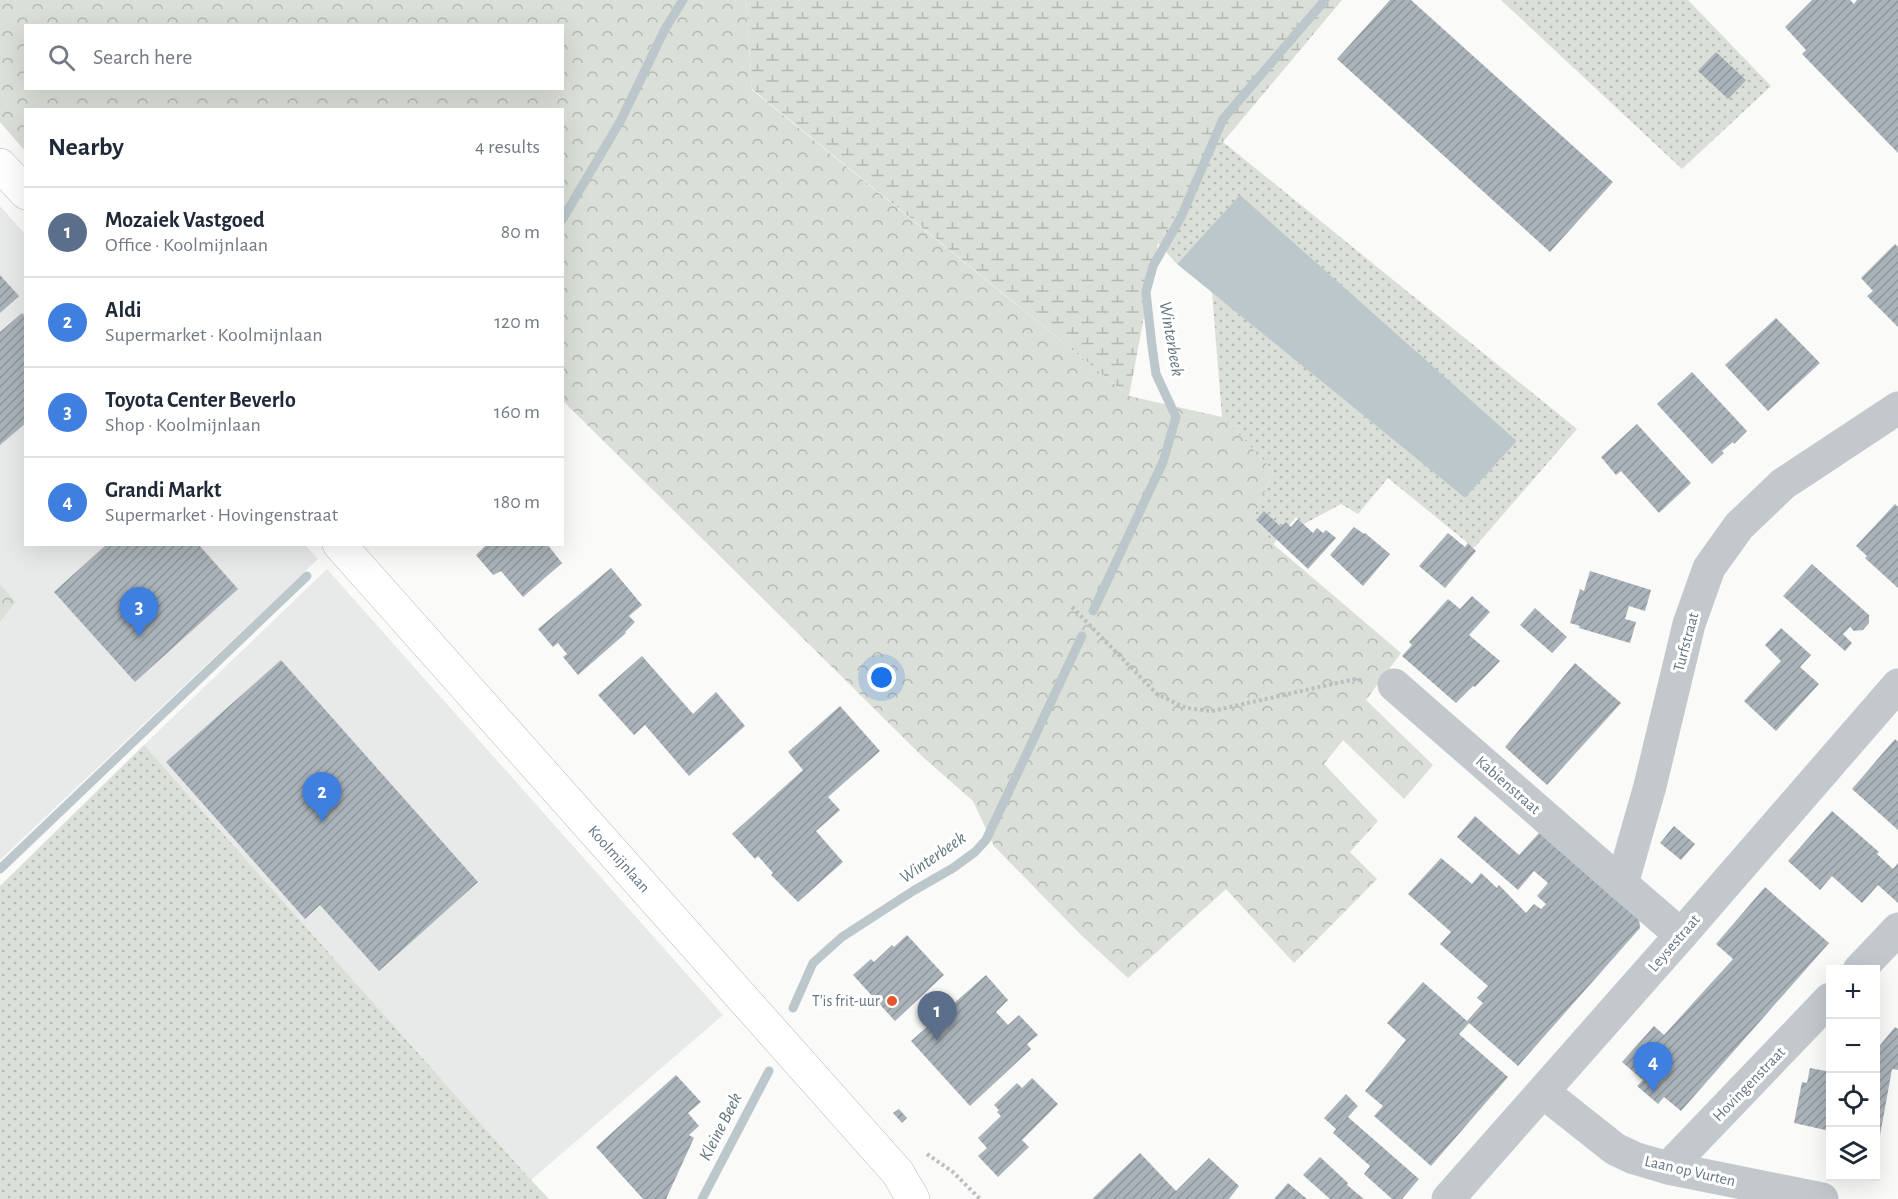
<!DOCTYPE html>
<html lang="en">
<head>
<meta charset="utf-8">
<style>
  :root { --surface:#fff; --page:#f2f2f3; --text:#1f2937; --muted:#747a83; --line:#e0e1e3; --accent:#1a73e8 }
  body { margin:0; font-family:"Alegreya Sans",sans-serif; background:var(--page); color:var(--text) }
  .controls { position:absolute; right:18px; bottom:18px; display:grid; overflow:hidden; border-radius:0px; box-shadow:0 6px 24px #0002 }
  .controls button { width:54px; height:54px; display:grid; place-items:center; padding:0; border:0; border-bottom:2px solid var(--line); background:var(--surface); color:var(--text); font:30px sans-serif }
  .you { position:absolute; left:882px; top:678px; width:21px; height:21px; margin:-15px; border:4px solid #fff; border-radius:50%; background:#1a73e8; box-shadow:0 0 0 9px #1a73e833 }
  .badge { display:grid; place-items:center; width:39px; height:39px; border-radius:50%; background:var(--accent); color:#fff; font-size:20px; font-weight:700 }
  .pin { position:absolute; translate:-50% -50px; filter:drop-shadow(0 2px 3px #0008) }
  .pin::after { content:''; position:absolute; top:32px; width:21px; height:18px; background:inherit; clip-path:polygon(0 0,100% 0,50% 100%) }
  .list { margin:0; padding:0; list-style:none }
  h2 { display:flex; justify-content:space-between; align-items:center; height:78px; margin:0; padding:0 24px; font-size:26px }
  h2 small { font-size:20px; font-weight:400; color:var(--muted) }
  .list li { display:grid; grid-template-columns:39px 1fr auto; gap:18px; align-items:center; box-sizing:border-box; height:90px; padding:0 24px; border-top:2px solid var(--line) }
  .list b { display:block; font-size:22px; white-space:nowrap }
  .list p { margin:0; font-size:20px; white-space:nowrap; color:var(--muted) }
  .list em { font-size:20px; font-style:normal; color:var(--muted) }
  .icon { flex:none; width:33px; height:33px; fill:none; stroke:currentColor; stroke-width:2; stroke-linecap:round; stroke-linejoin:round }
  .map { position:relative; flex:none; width:1898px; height:1199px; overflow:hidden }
  .search { position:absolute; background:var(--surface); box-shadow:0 6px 24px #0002; left:24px; top:24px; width:540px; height:66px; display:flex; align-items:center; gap:15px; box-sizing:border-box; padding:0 21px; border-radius:0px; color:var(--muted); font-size:22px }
  .panel { position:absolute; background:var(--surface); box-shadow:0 6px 24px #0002; left:24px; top:108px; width:540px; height:438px; border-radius:0px }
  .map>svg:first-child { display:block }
  .built { fill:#e8e9e9 }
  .grass { fill:url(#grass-dots) }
  .forest { fill:url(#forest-crowns); fill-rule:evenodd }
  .wetland { fill:url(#wetland-marsh) }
  .water { fill:#bbc7cb }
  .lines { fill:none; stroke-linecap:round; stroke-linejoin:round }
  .stream { stroke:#bbc7cb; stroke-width:9 }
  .building { fill:url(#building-hatch) }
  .major-casing { stroke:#b5babe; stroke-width:34 }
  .path { stroke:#bbbfc2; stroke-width:4; stroke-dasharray:3 3; stroke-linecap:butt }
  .minor { stroke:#c3c8cc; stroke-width:33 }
  .major { stroke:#fff; stroke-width:33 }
  .poi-dot { fill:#e4572e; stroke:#fff; stroke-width:2 }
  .labels { text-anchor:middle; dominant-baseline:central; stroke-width:6; stroke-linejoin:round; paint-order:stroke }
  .street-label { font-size:16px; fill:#657683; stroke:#fff }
  .poi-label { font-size:16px; fill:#657683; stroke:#fff; text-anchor:end }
  .water-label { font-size:18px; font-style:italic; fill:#60757c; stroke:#fff }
</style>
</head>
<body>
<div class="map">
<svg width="1898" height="1199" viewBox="0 0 1898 1199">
  <defs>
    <pattern id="grass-dots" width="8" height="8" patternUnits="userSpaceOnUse" patternTransform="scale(1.5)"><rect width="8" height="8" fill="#dadfd7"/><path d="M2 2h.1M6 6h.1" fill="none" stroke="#b4b9b4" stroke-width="1.8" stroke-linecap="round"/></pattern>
    <pattern id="forest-crowns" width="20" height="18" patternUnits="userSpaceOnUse" patternTransform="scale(1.5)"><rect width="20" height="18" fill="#dadfd7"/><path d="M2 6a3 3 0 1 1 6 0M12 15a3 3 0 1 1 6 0" fill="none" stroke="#b4b9b4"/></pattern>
    <pattern id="wetland-marsh" width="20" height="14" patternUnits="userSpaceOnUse" patternTransform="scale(1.5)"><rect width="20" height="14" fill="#dadfd7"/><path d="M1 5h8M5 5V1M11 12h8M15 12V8" fill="none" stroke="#b4b9b4"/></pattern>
    <pattern id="building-hatch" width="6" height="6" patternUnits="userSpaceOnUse" patternTransform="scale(1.5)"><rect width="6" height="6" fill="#aab3b9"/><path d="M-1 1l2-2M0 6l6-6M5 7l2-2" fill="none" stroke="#8e969c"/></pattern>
  </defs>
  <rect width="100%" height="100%" fill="#fafaf8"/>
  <!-- built -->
  <g class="built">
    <path d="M 0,206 L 25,234 L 26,544 L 305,545 L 318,559 L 0,860 L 0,622 L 16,602 L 0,584 Z"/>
    <path d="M 327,569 L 723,1015 L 531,1180 L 144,745 Z"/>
  </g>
  <!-- grass -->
  <g class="grass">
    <path d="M 1501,0 L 1688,0 L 1771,86 L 1682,169 Z"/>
    <path d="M 1223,142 L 1577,429 L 1474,548 L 1388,478 L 1358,514 L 1341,504 L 1304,524 L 1296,517 L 1273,544 L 1254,515 L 1274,471 L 1222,417 L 1212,292 L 1465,498 L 1517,441 L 1240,196 L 1177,264 L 1158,243 Z"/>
    <path d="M 144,745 L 531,1180 L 549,1199 L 0,1199 L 0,886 Z"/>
  </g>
  <!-- forest -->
  <g class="forest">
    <path d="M 0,0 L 746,0 L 752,90 L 1129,396 L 1222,417 L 1274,471 L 1254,515 L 1273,544 L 1401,653 L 1366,700 L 1433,765 L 1404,799 L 1343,740 L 1324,764 L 1378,821 L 1350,852 L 1377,879 L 1294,963 L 1226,889 L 1128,978 L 1080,934 L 994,846 L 973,801 L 924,758 L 563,401 L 562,110 L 26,110 L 25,151 L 0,122 ZM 26,26 L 562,26 L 562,88 L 26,88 Z"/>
    <path d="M 0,584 L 16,602 L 0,622 Z"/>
  </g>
  <!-- wetland -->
  <path class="wetland" d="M 746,0 L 1342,0 L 1223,142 L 1158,243 L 1129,396 L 752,89 Z"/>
  <!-- water -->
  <path class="water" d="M 1240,195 L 1517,441 L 1465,498 L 1177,264 Z"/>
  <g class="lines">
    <!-- stream -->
    <g class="stream">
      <path d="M 562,220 L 621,120 L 665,29 L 683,0"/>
      <path d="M 1093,611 L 1163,462 L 1176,417 L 1156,374 L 1152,346 L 1146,292 L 1153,266 L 1181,217 L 1223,119 L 1325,0"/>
      <path d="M 0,869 L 307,576"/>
      <path d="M 793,1008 L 813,963 L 842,937 L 913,891 L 953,868 L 975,852 L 986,840 L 1082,636"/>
      <path d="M 702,1199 L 769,1071"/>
    </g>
  </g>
  <!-- building -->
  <g class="building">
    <path d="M 1390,0 L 1411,0 L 1613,182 L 1550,252 L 1337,59 Z"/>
    <path d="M 1812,0 L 1850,0 L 1854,4 L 1857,0 L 1898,0 L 1898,153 L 1802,54 L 1806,50 L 1785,27 Z"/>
    <path d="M 1716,52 L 1746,80 L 1728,99 L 1698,71 Z"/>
    <path d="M 1895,244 L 1898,247 L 1898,327 L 1867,296 L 1873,291 L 1861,278 Z"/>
    <path d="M 0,275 L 19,296 L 0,313 Z"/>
    <path d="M 22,313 L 26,317 L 26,423 L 0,445 L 0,332 Z"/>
    <path d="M 1776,318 L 1820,363 L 1768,411 L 1725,365 Z"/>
    <path d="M 1692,372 L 1747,431 L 1734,444 L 1733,442 L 1722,451 L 1724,453 L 1712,464 L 1657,404 Z"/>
    <path d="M 1637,424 L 1691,483 L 1659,513 L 1621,471 L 1616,475 L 1601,457 Z"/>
    <path d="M 1895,504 L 1898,507 L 1898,588 L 1865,558 L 1867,556 L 1856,546 Z"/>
    <path d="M 1264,511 L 1281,527 L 1286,522 L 1291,527 L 1298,519 L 1313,533 L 1317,528 L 1323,533 L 1326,530 L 1336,538 L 1308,569 L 1256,520 Z"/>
    <path d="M 1354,527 L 1364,534 L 1365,533 L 1390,554 L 1363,586 L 1330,555 Z"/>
    <path d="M 1448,533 L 1465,547 L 1468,543 L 1476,551 L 1445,588 L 1419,566 Z"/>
    <path d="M 107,544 L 198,544 L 238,589 L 135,682 L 54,592 Z"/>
    <path d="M 487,544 L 547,544 L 562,563 L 523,597 L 501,571 L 493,575 L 476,555 Z"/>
    <path d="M 1812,564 L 1869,615 L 1869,623 L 1863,630 L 1854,631 L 1850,627 L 1843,634 L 1852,643 L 1845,651 L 1783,596 Z"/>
    <path d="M 611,568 L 642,605 L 629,616 L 635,622 L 625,632 L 626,633 L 578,675 L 563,657 L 567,654 L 558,643 L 553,647 L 538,629 Z"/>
    <path d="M 1590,571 L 1651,590 L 1645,611 L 1629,606 L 1625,619 L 1636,622 L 1630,643 L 1579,628 L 1580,626 L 1570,623 L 1580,589 L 1584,591 Z"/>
    <path d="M 1472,596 L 1490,612 L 1469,635 L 1500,661 L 1475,687 L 1473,686 L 1456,703 L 1402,656 L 1412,645 L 1409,642 L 1448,599 L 1460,609 Z"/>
    <path d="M 1535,608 L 1567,637 L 1552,653 L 1520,625 Z"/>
    <path d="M 1781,628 L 1811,655 L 1800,667 L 1819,684 L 1776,731 L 1744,701 L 1781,661 L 1765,645 Z"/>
    <path d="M 642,656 L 693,714 L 716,692 L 745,726 L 689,776 L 645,725 L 634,735 L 598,695 Z"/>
    <path d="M 281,660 L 478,882 L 379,971 L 320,905 L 305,919 L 166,762 Z"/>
    <path d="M 1575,663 L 1621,703 L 1547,785 L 1505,747 Z"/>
    <path d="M 840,706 L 880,751 L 828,797 L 840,810 L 816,831 L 843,862 L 798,902 L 771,875 L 773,873 L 758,856 L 755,859 L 732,834 L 803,770 L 788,752 Z"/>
    <path d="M 1895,739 L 1898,742 L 1898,830 L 1852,789 Z"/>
    <path d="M 1832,811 L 1879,852 L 1877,854 L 1893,869 L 1898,863 L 1898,903 L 1878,885 L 1862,903 L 1832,876 L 1820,890 L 1788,861 Z"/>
    <path d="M 1475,816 L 1519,855 L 1540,832 L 1639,918 L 1640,928 L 1518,1066 L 1469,1023 L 1459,1034 L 1508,1077 L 1431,1166 L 1374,1116 L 1383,1106 L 1365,1091 L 1406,1040 L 1387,1023 L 1423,982 L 1467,1021 L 1483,1003 L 1477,998 L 1488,986 L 1440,944 L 1451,932 L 1408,894 L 1441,858 L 1472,884 L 1481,873 L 1497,888 L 1499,885 L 1526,913 L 1534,904 L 1541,909 L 1546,904 L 1537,896 L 1548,883 L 1534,871 L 1518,890 L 1457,837 Z"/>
    <path d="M 1674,826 L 1695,844 L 1681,860 L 1660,843 Z"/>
    <path d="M 1765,887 L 1829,943 L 1681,1111 L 1664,1097 L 1658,1104 L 1637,1086 L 1643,1080 L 1622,1062 L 1654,1026 L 1664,1035 L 1733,959 L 1716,944 Z"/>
    <path d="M 907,935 L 944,975 L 895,1021 L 853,975 L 871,959 L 874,962 L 892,945 L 894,947 Z"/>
    <path d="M 986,975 L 1008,1000 L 996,1012 L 1008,1025 L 1019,1015 L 1038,1035 L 1027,1044 L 1031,1049 L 970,1106 L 911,1041 Z"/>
    <path d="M 1895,1027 L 1898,1029 L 1898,1070 L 1892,1069 L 1879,1141 L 1876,1140 L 1876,1050 Z"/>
    <path d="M 1829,1056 L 1830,1131 L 1794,1123 L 1802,1082 L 1807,1083 L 1810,1068 L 1826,1071 Z"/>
    <path d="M 676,1075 L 701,1102 L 688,1113 L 699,1126 L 689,1135 L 694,1138 L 666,1199 L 643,1199 L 596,1147 Z"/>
    <path d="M 1032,1078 L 1058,1104 L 1022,1140 L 1029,1147 L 998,1177 L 978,1156 L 987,1148 L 978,1138 L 1001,1116 L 997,1112 L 999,1110 L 994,1105 L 1017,1083 L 1022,1088 Z"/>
    <path d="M 1346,1094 L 1358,1106 L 1348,1117 L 1419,1179 L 1402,1199 L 1392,1199 L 1364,1174 L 1370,1166 L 1333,1133 L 1336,1129 L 1324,1118 Z"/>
    <path d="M 899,1109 L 907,1118 L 902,1123 L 893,1113 Z"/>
    <path d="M 1140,1153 L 1176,1191 L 1209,1158 L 1239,1186 L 1229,1199 L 1092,1199 Z"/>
    <path d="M 1320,1157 L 1348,1183 L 1347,1185 L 1364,1199 L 1330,1199 L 1303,1175 Z"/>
    <path d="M 1288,1183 L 1307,1199 L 1274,1199 Z"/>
  </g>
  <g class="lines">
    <!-- major casing -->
    <g class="major-casing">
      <g id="major">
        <path d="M 0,165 L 26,193"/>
        <path d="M 339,544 L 898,1173 L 913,1199"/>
      </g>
    </g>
    <!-- path -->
    <g class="path">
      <path d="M 1072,607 L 1157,694 L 1186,708 L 1212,711 L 1355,679 L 1364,681"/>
      <path d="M 927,1154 L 953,1172 L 980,1199"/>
    </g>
    <!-- minor -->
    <g class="minor">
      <path d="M 1394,685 L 1622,884"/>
      <path d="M 1681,935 L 1622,884 L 1650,786 L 1689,624 L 1709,568 L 1739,526 L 1783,484 L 1898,408"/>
      <path d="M 1859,970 L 1898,929"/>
      <path d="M 1543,1092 L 1615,1149 L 1634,1158 L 1668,1168 L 1822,1199"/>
      <path d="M 1668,1168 L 1830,999"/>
      <path d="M 1448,1199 L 1681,935 L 1898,685"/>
    </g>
    <!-- major -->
    <use href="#major" class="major"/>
  </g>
  <!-- markers -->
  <circle class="poi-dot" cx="892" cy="1001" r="6"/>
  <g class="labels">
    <!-- street labels -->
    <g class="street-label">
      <text transform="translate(1686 642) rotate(-75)">Turfstraat</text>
      <text transform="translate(1508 785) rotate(41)">Kabienstraat</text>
      <text transform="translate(619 859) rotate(48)">Koolmijnlaan</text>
      <text transform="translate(1674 943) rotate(-49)">Leysestraat</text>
      <text transform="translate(1749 1084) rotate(-46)">Hovingenstraat</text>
      <text transform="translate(1690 1171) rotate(13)">Laan op Vurten</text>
    </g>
    <!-- poi labels -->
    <g class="poi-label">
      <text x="880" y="1001">T'is frit-uur</text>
    </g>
    <!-- water labels -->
    <g class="water-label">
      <text transform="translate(1171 339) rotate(80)">Winterbeek</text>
      <text transform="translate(933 858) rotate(-35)">Winterbeek</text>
      <text transform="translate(721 1127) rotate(-63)">Kleine Beek</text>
    </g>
  </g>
</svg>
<div class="controls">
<button>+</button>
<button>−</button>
<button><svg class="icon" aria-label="locate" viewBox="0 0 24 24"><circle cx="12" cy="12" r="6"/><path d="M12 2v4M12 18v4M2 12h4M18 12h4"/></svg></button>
<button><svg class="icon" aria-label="layers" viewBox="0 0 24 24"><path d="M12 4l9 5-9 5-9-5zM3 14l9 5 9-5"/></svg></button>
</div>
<div class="you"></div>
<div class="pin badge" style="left:937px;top:1041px;background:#5c6f8a">1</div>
<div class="pin badge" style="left:322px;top:822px;background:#3f7fe0">2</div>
<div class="pin badge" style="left:139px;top:637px;background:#3f7fe0">3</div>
<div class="pin badge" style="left:1653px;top:1092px;background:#3f7fe0">4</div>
<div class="search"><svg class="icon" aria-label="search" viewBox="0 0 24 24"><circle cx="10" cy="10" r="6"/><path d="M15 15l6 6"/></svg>Search here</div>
<section class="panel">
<h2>Nearby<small>4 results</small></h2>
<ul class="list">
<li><span class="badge" style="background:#5c6f8a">1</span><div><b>Mozaiek Vastgoed</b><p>Office · Koolmijnlaan</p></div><em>80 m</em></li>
<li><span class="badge" style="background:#3f7fe0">2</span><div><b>Aldi</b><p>Supermarket · Koolmijnlaan</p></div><em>120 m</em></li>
<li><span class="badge" style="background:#3f7fe0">3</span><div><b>Toyota Center Beverlo</b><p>Shop · Koolmijnlaan</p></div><em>160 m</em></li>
<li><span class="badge" style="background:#3f7fe0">4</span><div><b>Grandi Markt</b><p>Supermarket · Hovingenstraat</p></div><em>180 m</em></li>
</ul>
</section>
</div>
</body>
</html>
